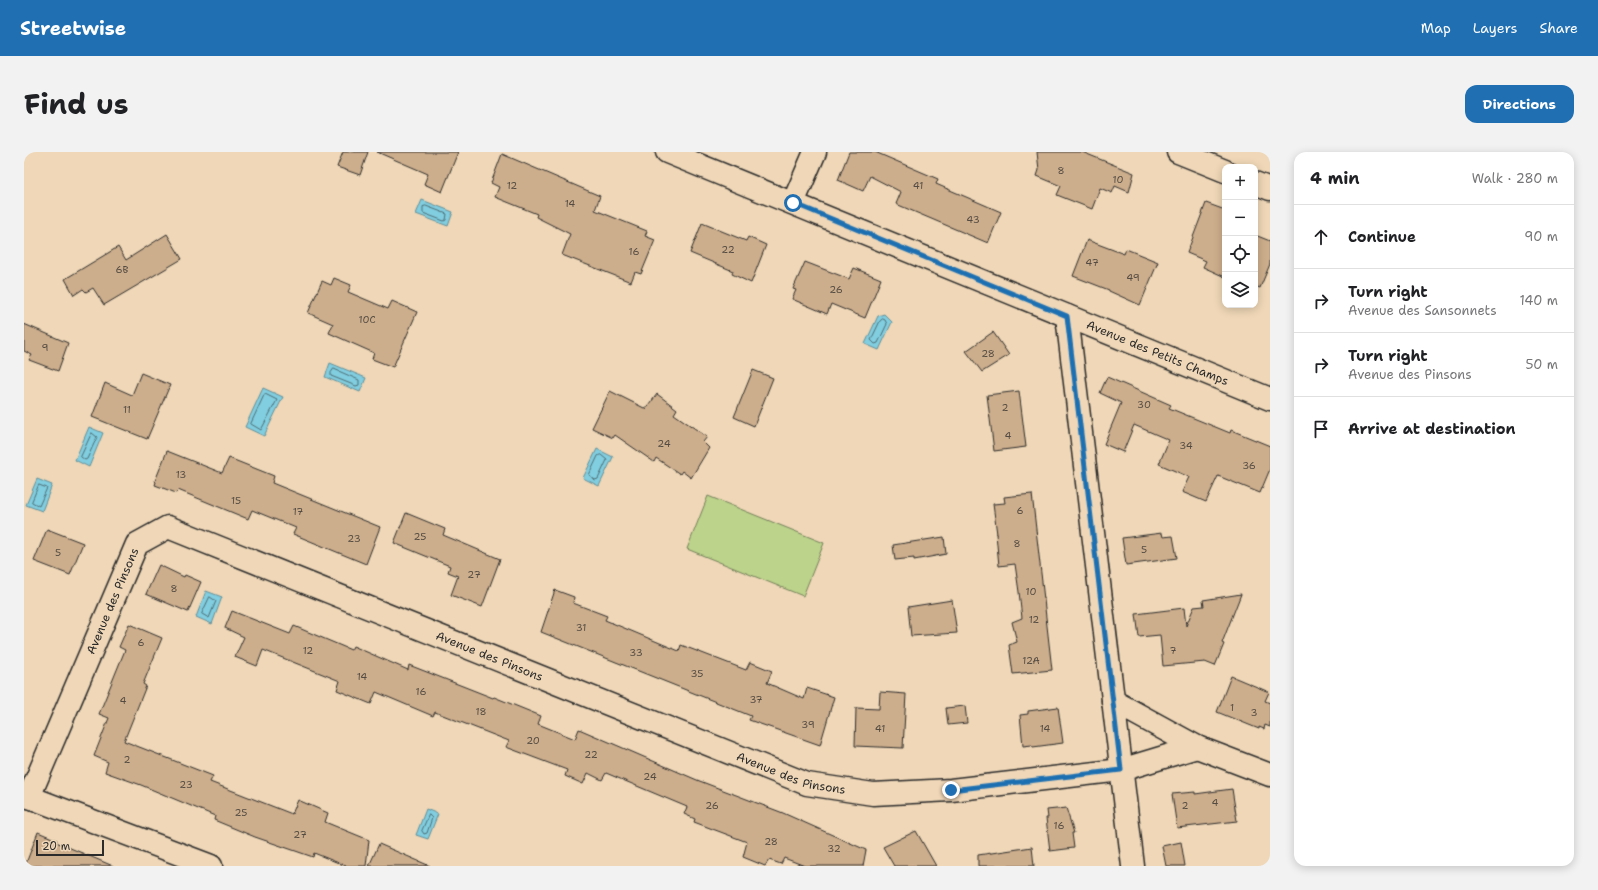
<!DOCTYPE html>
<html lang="en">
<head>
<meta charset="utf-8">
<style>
  :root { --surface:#fff; --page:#f2f2f2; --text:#202124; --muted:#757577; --line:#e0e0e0; --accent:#1f6fb2 }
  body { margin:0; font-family:"Shantell Sans",sans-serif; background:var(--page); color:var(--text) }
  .controls { position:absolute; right:12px; top:12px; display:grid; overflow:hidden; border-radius:8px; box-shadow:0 2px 10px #0003 }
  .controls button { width:36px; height:36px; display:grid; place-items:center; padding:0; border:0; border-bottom:1px solid var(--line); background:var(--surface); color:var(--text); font:20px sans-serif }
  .scale { position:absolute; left:12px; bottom:10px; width:68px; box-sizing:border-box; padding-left:4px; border:2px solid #2b2b2b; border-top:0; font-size:11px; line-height:14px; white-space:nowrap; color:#2b2b2b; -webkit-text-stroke:3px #efd7b7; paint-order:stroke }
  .stop { position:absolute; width:12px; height:12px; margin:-9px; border:3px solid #1f6fb2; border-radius:50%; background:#fff }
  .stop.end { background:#1f6fb2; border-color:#fff; box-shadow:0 1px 4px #0008 }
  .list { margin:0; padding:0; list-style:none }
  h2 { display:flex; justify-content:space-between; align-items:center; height:52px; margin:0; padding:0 16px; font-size:17px }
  h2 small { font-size:13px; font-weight:400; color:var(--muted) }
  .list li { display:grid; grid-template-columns:26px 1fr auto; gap:12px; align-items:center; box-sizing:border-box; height:64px; padding:0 16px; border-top:1px solid var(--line) }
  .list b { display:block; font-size:15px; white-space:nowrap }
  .list p { margin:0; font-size:13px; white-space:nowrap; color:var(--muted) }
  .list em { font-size:13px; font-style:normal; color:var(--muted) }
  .icon { flex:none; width:22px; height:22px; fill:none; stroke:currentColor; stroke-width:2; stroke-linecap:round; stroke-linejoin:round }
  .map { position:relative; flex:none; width:1246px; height:714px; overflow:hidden; border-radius:12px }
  header { display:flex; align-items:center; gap:24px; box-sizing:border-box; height:56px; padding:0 20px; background:var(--accent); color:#fff }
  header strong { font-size:19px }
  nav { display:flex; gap:22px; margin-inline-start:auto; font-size:14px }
  .intro { display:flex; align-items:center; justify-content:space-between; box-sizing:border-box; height:96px; padding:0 24px }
  h1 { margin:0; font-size:28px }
  .button { padding:10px 18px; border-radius:12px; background:var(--accent); color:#fff; font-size:14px; font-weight:700 }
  main { display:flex; gap:24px; padding:0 24px }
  aside { flex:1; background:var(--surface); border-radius:12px; box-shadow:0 2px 10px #0003 }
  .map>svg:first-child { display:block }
  .green { fill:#bbd38a; stroke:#737f5a }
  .water { fill:#81cee0; stroke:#5f8d98 }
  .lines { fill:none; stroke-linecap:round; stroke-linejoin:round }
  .shore { stroke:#4d6c73; stroke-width:1 }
  .building { fill:#cdae8c; stroke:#2b2b2b }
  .street-casing { stroke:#2b2b2b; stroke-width:25 }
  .street { stroke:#efd7b7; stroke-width:22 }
  .route { stroke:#1f6fb2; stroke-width:5 }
  .labels { text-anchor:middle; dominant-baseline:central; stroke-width:3; stroke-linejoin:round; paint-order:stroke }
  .number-label { font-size:10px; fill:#544c43 }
  .street-label { font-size:12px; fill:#2b2b2b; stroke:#efd7b7 }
</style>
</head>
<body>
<header>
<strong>Streetwise</strong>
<nav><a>Map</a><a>Layers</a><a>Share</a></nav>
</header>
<div class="intro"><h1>Find us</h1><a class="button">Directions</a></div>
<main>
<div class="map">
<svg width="1246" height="714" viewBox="0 0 1246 714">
  <rect width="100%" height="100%" fill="#efd7b7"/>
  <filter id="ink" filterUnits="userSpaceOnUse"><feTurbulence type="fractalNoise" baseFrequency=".025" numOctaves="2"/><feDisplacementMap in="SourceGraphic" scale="8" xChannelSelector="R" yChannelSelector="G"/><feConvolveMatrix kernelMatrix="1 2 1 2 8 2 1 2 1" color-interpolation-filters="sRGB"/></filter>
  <g filter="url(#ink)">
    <!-- green -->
    <path class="green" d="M 684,344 L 800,391 L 779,444 L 663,397 Z"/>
    <!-- water -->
    <g class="water">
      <path d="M 398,48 L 429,60 L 424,74 L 392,62 Z"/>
      <path d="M 860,162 L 868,170 L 855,198 L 841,192 L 854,164 Z"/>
      <path d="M 306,211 L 342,226 L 336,240 L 301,225 Z"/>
      <path d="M 239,236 L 259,245 L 240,284 L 221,275 Z"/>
      <path d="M 65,275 L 79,281 L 65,315 L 51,308 Z"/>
      <path d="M 573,297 L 589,305 L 575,334 L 559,326 Z"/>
      <path d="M 13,327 L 28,333 L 18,359 L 2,353 Z"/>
      <path d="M 182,439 L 198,445 L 188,472 L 172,465 Z"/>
      <path d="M 402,657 L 414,662 L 404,687 L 392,683 Z"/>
    </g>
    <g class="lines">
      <!-- shore -->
      <g class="shore">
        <path d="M 402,54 L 423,62 L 422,68 L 420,69 L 399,61 L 399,55 Z"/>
        <path d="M 859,167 L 861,168 L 863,172 L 854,191 L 851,192 L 847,188 L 856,169 Z"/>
        <path d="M 310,217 L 335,228 L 335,233 L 332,234 L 307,224 L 307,221 Z"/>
        <path d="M 241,242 L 253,248 L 237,278 L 227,272 Z"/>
        <path d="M 68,281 L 73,285 L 63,307 L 61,308 L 57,305 Z"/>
        <path d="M 577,303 L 583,308 L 574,327 L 571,328 L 565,323 L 574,304 Z"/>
        <path d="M 15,333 L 23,336 L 15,354 L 8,350 Z"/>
        <path d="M 186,445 L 192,449 L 185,466 L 178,462 Z"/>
        <path d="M 405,663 L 408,666 L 403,681 L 400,682 L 398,679 Z"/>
      </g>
    </g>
    <!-- building -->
    <g class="building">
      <path d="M 319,0 L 344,0 L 336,23 L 313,15 Z"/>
      <path d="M 353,0 L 434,0 L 418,40 L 400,32 L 404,22 Z"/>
      <path d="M 825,0 L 851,0 L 914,27 L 912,32 L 977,60 L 964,91 L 872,52 L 877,40 L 846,24 L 839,39 L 814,28 Z"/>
      <path d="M 1013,0 L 1058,0 L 1110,21 L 1105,40 L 1091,34 L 1088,41 L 1076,36 L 1068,57 L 1033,43 L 1037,34 L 1013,24 L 1015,18 Z"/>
      <path d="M 478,2 L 576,44 L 571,58 L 623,79 L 621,84 L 631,88 L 617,122 L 611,120 L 607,130 L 538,103 L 546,82 L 512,65 L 513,62 L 471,45 L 475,35 L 467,31 Z"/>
      <path d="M 1182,51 L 1201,58 L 1201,125 L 1179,115 L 1182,109 L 1163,101 Z"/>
      <path d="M 678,71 L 722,89 L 724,85 L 742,93 L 727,131 L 708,122 L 709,119 L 666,101 Z"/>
      <path d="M 143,82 L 158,107 L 80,153 L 69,136 L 62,140 L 59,137 L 50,143 L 41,127 L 94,95 L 102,108 Z"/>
      <path d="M 1231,83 L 1246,89 L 1246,112 L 1236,136 L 1231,134 Z"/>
      <path d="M 1063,88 L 1100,102 L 1102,97 L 1134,110 L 1116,153 L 1085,139 L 1085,138 L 1049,124 Z"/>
      <path d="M 781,110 L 825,127 L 830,116 L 857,127 L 841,166 L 807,152 L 803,162 L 768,147 L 772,138 L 769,137 Z"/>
      <path d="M 310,126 L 327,133 L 324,140 L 364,157 L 368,149 L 393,160 L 369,215 L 348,207 L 350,201 L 305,181 L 309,172 L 284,161 L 298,129 L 307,133 Z"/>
      <path d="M 0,172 L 44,191 L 34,219 L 5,208 L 8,203 L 0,199 Z"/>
      <path d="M 969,180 L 985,203 L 958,220 L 942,199 Z"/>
      <path d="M 729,218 L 749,226 L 730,274 L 710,265 Z"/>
      <path d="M 117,221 L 146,233 L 123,287 L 68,265 L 81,231 L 108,243 Z"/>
      <path d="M 1083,225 L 1147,253 L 1145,256 L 1206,281 L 1207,278 L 1246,294 L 1246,317 L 1236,341 L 1194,324 L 1182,350 L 1158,340 L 1165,325 L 1135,312 L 1145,288 L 1110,273 L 1099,300 L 1080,292 L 1097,251 L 1076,241 Z"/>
      <path d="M 586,239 L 622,257 L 633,242 L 653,257 L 650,262 L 683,285 L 679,290 L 685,296 L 667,326 L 658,319 L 656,322 L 632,306 L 630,310 L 591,283 L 589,286 L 568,276 Z"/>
      <path d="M 995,239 L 1002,295 L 970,299 L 963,243 Z"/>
      <path d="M 143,299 L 198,321 L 205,306 L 250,324 L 248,331 L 356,375 L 342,412 L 269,382 L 272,376 L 228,358 L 224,367 L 154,338 L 152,341 L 131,333 L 132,330 L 131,329 Z"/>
      <path d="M 1008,342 L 1028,518 L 989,522 L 985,493 L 993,490 L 988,470 L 998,466 L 995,440 L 991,412 L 975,414 L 972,382 L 973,382 L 969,352 L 981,351 L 980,345 Z"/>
      <path d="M 382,361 L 421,377 L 419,383 L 476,407 L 458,455 L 427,443 L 434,424 L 424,420 L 426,414 L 370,391 Z"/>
      <path d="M 23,377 L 59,391 L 46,423 L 10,409 Z"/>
      <path d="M 1138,381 L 1139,385 L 1149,384 L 1153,406 L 1102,413 L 1098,386 Z"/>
      <path d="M 920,385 L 922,402 L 890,408 L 890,406 L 871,408 L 869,393 Z"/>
      <path d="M 135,413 L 160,425 L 161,423 L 177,430 L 164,460 L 122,442 Z"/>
      <path d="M 531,438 L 550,445 L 549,451 L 583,464 L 581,468 L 655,499 L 657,493 L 722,518 L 726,510 L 748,519 L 743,531 L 780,547 L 783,536 L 810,545 L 796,593 L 725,568 L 727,564 L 517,480 Z"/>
      <path d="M 1217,442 L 1198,491 L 1200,492 L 1191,514 L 1181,510 L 1139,514 L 1136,483 L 1115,485 L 1112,462 L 1160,456 L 1162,474 L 1170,455 L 1180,454 L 1179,448 Z"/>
      <path d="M 928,448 L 933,481 L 887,484 L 884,455 Z"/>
      <path d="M 208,459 L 266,482 L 270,474 L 327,498 L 329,494 L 384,518 L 385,513 L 469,546 L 470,545 L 517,564 L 514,572 L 551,587 L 555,577 L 673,628 L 759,661 L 842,698 L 839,714 L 781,714 L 760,706 L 757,712 L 745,708 L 741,714 L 719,705 L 723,690 L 670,670 L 671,667 L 660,662 L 663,655 L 582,621 L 578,628 L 564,621 L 559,632 L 541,624 L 543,618 L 482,595 L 485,589 L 411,560 L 409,564 L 352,540 L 347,552 L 313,538 L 316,529 L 239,498 L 233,514 L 211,505 L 220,485 L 201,476 Z"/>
      <path d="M 105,472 L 138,486 L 119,532 L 122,534 L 100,589 L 189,624 L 186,630 L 268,662 L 274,648 L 304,661 L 301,670 L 345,688 L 342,714 L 322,714 L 290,701 L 289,705 L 231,685 L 190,668 L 191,664 L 117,633 L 81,620 L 84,610 L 70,604 L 85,566 L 75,562 L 101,498 L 95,495 Z"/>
      <path d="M 1207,524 L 1245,540 L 1241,549 L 1246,551 L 1246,575 L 1241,573 L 1240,577 L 1235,575 L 1235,577 L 1193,560 Z"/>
      <path d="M 856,540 L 882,542 L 879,596 L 831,594 L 832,556 L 855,557 Z"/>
      <path d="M 941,554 L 943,571 L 924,573 L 922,556 Z"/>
      <path d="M 1034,555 L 1039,591 L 1009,595 L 1008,593 L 999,594 L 996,563 L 1004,562 L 1004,559 Z"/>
      <path d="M 1208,637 L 1213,669 L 1153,676 L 1148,642 L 1171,640 L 1171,642 Z"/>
      <path d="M 1042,656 L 1050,681 L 1048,681 L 1050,696 L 1026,699 L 1022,666 L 1024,666 L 1023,658 Z"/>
      <path d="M 892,679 L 912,714 L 870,714 L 859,695 Z"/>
      <path d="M 14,680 L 33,688 L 32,690 L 89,714 L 1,714 Z"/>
      <path d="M 1157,690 L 1161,714 L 1142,714 L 1138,694 Z"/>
      <path d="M 355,692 L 406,714 L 345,714 Z"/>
      <path d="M 1008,695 L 1010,714 L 954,714 L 954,703 Z"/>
    </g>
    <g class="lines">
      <!-- street casing -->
      <g class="street-casing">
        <g id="street">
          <path id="s1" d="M 643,0 L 1246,247"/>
          <path d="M 1154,0 L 1201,19"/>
          <path d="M 1231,31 L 1246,37"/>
          <path d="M 769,51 L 791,0"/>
          <path d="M 1043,164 L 1109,714"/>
          <path d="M 1089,549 L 1173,595 L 1246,623"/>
          <path d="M 0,643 L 187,714"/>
          <path id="s2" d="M 5,645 L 113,392 L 144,375 L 783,632 L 849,642 L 927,638 L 1097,618 L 1173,595"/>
        </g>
      </g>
      <!-- street -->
      <use href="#street" class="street"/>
    </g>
  </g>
  <g class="lines" filter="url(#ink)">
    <!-- route -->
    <path class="route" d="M 769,51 L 1043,164 L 1097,618 L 927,638"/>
  </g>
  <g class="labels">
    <!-- number labels -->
    <g class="number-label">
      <text x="1037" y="18">8</text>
      <text x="1094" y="27">10</text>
      <text x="488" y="33">12</text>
      <text x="894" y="33">41</text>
      <text x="546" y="51">14</text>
      <text x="949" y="67">43</text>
      <text x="704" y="97">22</text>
      <text x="610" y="99">16</text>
      <text x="1068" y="110">47</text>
      <text x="98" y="117">6B</text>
      <text x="1109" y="125">49</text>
      <text x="812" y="137">26</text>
      <text x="343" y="167">10C</text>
      <text x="21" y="195">9</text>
      <text x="964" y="201">28</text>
      <text x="1120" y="252">30</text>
      <text x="981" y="255">2</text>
      <text x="103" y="257">11</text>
      <text x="984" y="283">4</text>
      <text x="640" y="291">24</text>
      <text x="1162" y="293">34</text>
      <text x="1225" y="313">36</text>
      <text x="157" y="322">13</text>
      <text x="212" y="348">15</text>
      <text x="996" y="358">6</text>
      <text x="274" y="359">17</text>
      <text x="396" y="384">25</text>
      <text x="330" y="386">23</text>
      <text x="993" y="391">8</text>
      <text x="1120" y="397">5</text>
      <text x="34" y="400">5</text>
      <text x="450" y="422">27</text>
      <text x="150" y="436">8</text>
      <text x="1007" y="439">10</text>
      <text x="1010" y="467">12</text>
      <text x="557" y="475">31</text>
      <text x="117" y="490">6</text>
      <text x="284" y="498">12</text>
      <text x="1149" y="498">7</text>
      <text x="612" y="500">33</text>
      <text x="1007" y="508">12A</text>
      <text x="673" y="521">35</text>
      <text x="338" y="524">14</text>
      <text x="397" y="539">16</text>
      <text x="732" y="547">37</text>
      <text x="99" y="548">4</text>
      <text x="1208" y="555">1</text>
      <text x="457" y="559">18</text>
      <text x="1230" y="560">3</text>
      <text x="784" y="572">39</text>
      <text x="856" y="576">41</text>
      <text x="1021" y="576">14</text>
      <text x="509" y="588">20</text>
      <text x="567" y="602">22</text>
      <text x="103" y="607">2</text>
      <text x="626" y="624">24</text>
      <text x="162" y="632">23</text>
      <text x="1191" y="650">4</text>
      <text x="688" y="653">26</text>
      <text x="1161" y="653">2</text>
      <text x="217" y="660">25</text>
      <text x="1035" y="673">16</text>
      <text x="276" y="682">27</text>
      <text x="747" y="689">28</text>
      <text x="810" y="696">32</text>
    </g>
    <!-- street labels -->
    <g class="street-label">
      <text stroke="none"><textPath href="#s1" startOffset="530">Avenue des Petits Champs</textPath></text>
      <text stroke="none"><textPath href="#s2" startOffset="213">Avenue des Pinsons</textPath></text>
      <text stroke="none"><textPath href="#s2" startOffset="657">Avenue des Pinsons</textPath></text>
      <text stroke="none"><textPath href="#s2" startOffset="981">Avenue des Pinsons</textPath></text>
    </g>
  </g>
</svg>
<div class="controls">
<button>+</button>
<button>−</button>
<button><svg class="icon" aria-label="locate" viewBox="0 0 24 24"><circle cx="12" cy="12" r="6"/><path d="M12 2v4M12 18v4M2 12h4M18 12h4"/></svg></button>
<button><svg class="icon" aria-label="layers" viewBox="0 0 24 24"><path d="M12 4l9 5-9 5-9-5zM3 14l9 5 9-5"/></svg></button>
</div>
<div class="scale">20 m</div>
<div class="stop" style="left:769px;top:51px"></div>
<div class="stop end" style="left:927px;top:638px"></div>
</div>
<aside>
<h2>4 min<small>Walk · 280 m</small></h2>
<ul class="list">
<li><svg class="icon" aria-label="ahead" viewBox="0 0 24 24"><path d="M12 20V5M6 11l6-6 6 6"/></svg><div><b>Continue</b></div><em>90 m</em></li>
<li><svg class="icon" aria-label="right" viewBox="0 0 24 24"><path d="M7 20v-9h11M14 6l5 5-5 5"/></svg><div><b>Turn right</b><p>Avenue des Sansonnets</p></div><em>140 m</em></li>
<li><svg class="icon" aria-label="right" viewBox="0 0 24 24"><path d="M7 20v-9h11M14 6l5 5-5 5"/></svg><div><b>Turn right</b><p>Avenue des Pinsons</p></div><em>50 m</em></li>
<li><svg class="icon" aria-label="arrive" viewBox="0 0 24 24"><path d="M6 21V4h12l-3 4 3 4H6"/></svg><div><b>Arrive at destination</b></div></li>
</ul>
</aside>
</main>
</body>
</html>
